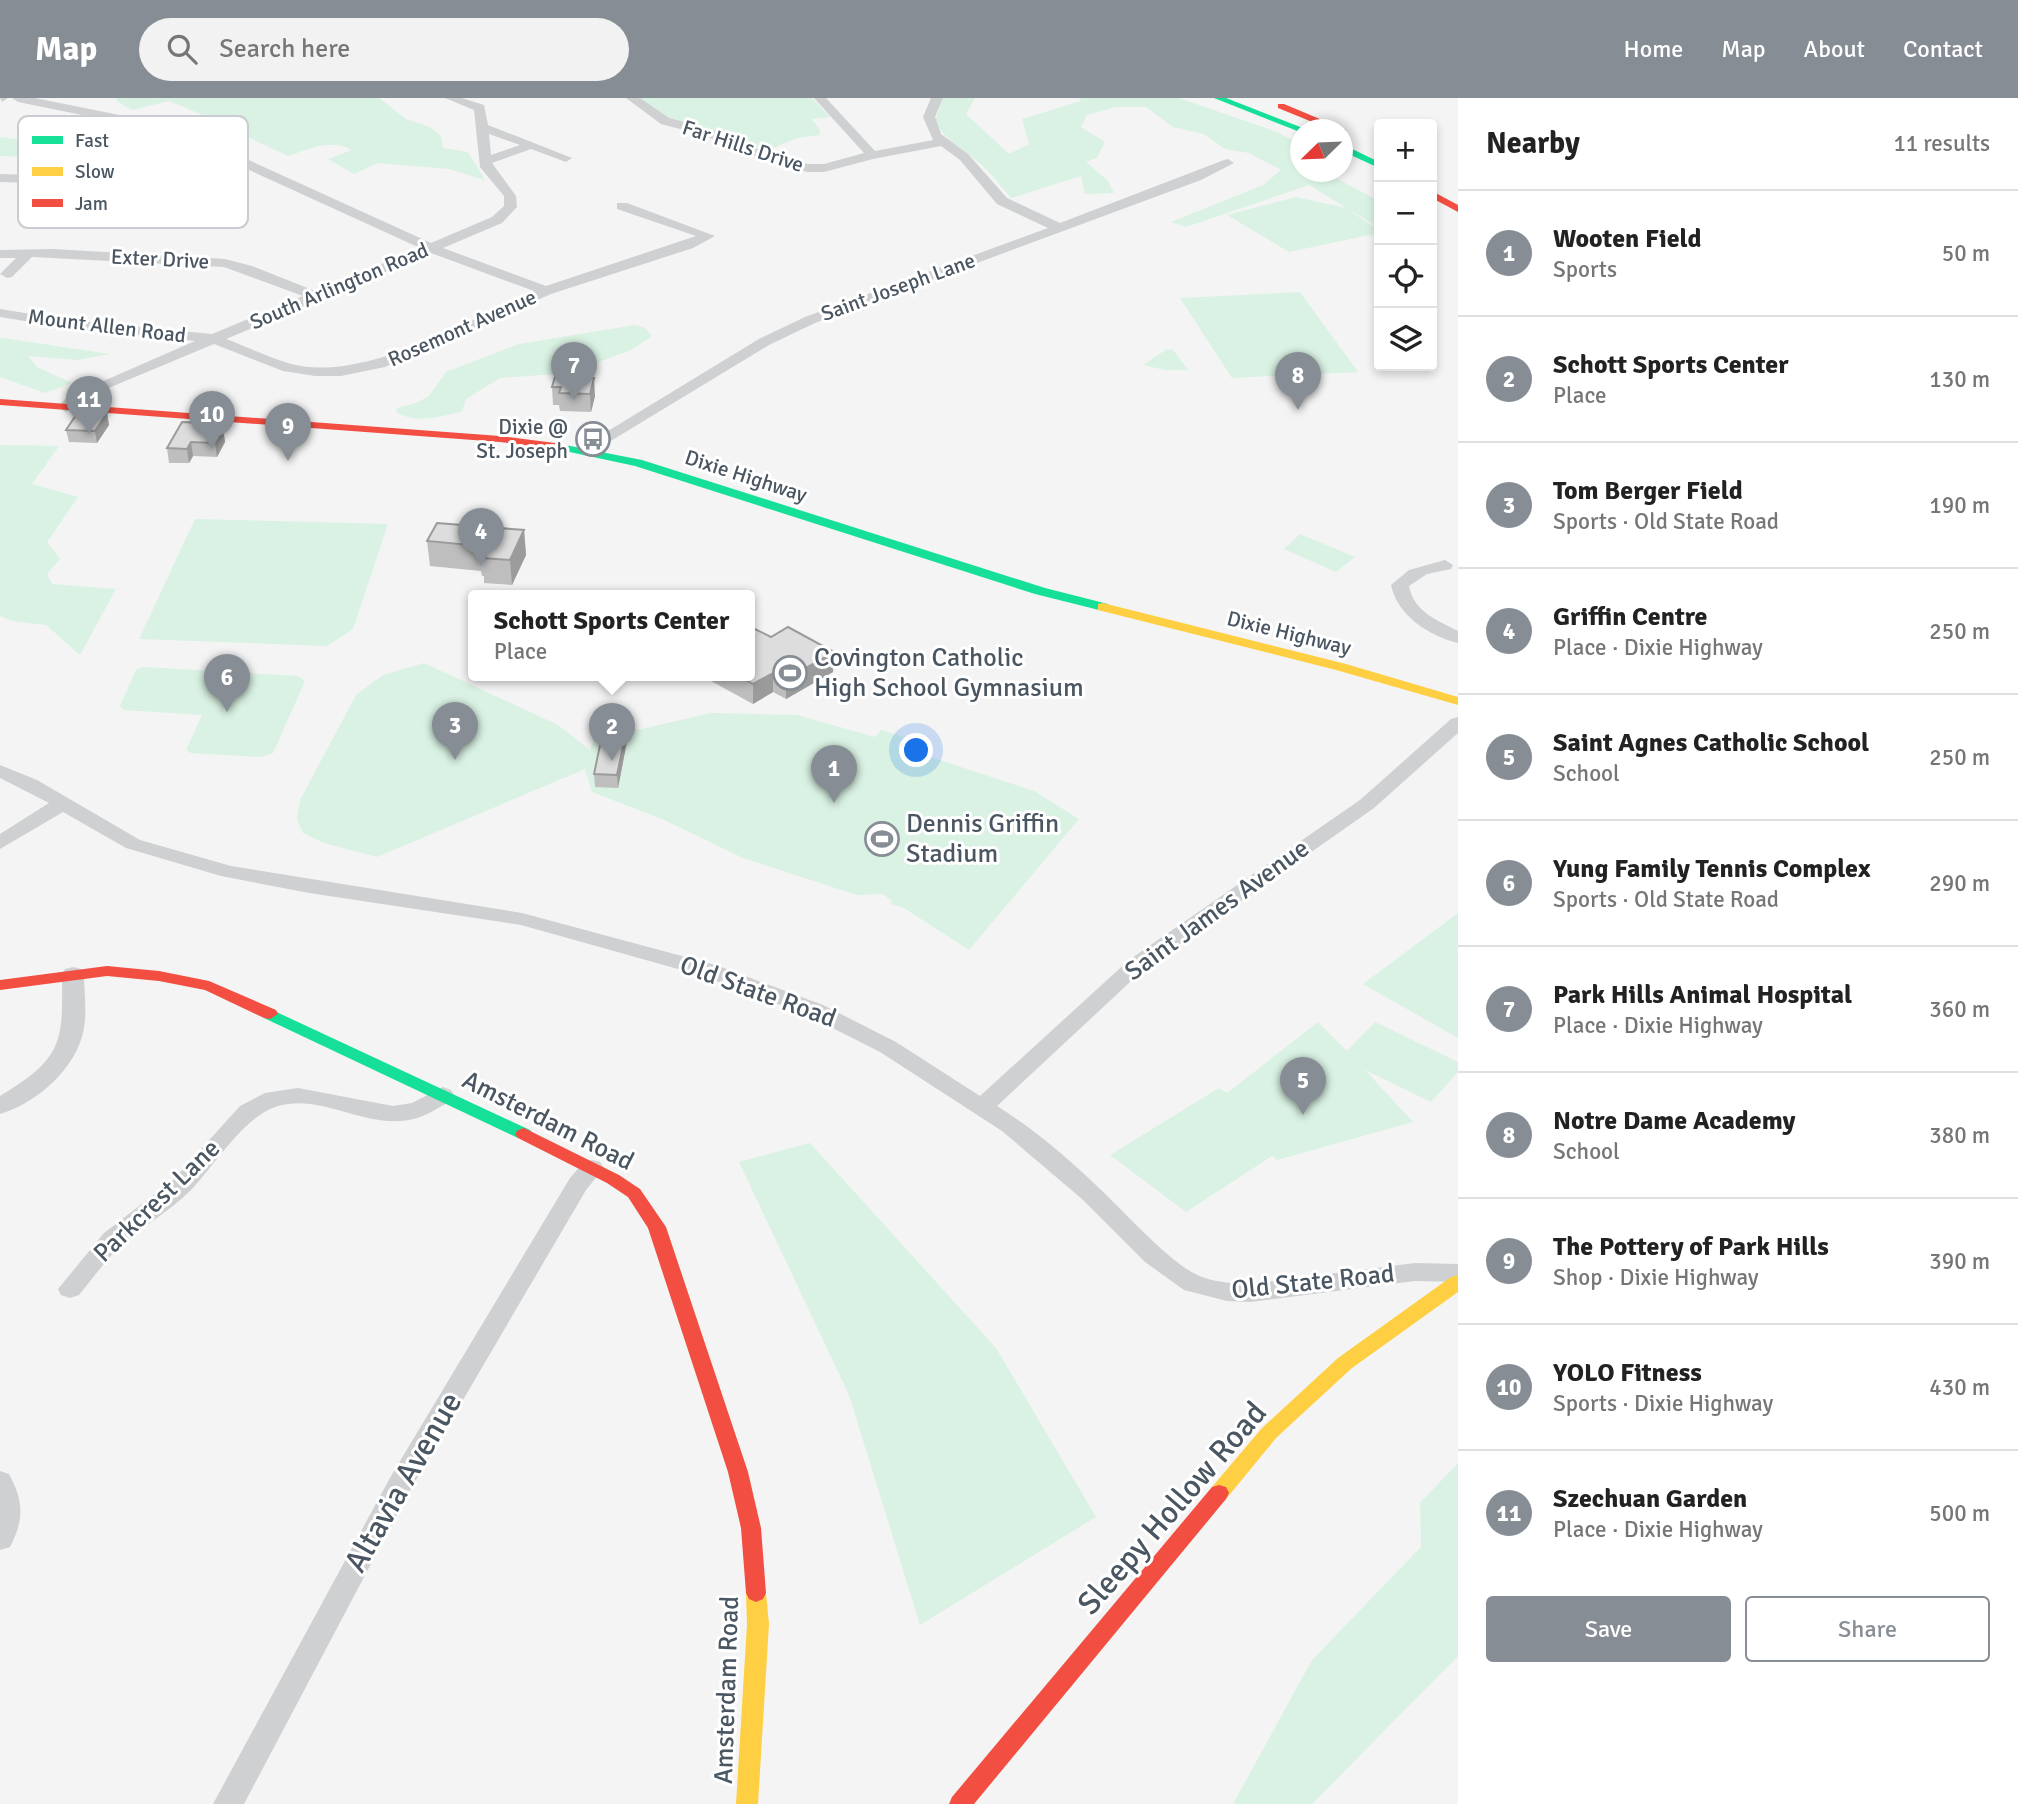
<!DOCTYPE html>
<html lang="en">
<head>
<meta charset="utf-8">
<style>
  :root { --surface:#fff; --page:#f2f2f2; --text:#222; --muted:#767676; --line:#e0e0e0; --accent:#868d94 }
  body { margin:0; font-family:Signika,sans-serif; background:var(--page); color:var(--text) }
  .controls { position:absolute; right:21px; top:21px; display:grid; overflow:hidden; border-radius:7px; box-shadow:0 4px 10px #0003 }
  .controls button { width:63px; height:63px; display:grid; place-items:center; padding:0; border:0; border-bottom:2px solid var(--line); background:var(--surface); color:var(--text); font:35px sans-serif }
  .compass { position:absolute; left:1290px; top:21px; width:63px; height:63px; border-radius:50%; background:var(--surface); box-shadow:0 4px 10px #0003; rotate:247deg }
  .you { position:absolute; left:917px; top:653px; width:24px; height:24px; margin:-18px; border:5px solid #fff; border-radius:50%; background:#1a73e8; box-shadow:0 0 0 10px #1a73e833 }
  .badge { display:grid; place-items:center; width:46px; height:46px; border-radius:50%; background:var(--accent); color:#fff; font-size:23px; font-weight:700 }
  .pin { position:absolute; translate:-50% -58px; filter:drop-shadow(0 2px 4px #0008) }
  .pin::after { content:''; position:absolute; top:37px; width:24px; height:21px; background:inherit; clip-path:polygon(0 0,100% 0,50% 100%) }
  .popup { position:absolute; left:468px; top:492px; width:287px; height:91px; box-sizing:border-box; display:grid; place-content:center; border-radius:7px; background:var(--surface); filter:drop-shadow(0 2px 5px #0005); font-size:23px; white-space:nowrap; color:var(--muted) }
  .popup b { font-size:26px; color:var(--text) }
  .popup::after { content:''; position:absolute; left:50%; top:100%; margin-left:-14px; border:14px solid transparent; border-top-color:var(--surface) }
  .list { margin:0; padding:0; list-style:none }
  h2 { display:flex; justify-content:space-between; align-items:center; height:91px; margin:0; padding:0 28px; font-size:30px }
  h2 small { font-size:23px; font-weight:400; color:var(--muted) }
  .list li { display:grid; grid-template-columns:46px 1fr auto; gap:21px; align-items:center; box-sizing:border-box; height:126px; padding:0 28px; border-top:2px solid var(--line) }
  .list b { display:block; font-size:26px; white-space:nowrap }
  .list p { margin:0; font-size:23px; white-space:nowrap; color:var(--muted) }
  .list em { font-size:23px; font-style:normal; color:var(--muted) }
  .actions { display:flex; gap:14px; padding:21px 28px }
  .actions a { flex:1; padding:16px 0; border:2px solid var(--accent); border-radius:7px; text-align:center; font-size:24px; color:var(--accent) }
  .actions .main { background:var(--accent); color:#fff }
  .icon { flex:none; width:38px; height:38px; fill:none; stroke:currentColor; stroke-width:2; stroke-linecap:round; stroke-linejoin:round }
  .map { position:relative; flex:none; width:1458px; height:1706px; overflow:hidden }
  header { display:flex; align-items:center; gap:42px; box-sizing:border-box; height:98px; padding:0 35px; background:var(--accent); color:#fff }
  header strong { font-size:33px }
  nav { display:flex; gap:38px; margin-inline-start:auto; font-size:24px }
  .search { width:490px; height:63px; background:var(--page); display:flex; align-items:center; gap:18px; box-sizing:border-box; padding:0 24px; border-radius:38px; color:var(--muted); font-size:26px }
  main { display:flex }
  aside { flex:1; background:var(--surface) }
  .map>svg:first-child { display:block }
  .green { fill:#d9f2e3 }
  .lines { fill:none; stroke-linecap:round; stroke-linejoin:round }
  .street { fill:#ced0d2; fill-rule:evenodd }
  .fast { fill:#16e098; fill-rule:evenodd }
  .slow { fill:#ffcf43; fill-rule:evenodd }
  .jam { fill:#f24e42; fill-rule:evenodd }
  .wall { fill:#bebebf }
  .shaded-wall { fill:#9b9b9b }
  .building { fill:#ddddde; stroke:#9b9b9b; stroke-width:2 }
  .labels { text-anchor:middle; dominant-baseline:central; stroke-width:6; stroke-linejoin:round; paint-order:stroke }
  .far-street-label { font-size:21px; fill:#4a5661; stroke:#fff }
  .far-poi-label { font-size:21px; fill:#4a5661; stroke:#fff; text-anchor:end }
  .poi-label { font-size:26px; fill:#4a5661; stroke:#fff; text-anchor:start }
  .street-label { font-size:26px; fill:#4a5661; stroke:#fff }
  .near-street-label { font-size:32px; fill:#4a5661; stroke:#fff }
  .key { fill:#fff; stroke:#c9ccd0; stroke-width:2 }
  .key-label { font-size:19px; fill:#4a5661 }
</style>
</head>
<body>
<header>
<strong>Map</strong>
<div class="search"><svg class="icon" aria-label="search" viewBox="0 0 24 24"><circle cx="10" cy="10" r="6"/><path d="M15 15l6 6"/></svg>Search here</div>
<nav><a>Home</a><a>Map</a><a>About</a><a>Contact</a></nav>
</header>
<main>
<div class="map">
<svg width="1458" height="1706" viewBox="0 0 1458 1706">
  <rect width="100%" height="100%" fill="#f4f4f4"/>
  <!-- green -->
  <g class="green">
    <path d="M 116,0 L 379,0 L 406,21 L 430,29 L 441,38 L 443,50 L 468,54 L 485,82 L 449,71 L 378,65 L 354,76 L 328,61 L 352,52 C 331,40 309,51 288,58 L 239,35 L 248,24 L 208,19 L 169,3 L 132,12 L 118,4 Z"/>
    <path d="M 640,0 L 812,0 L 830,19 L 812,21 L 820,32 L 820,37 L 797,40 L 762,55 L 662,18 Z"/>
    <path d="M 943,0 L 975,0 L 966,16 L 1009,56 L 1029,46 L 1022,21 L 1081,3 L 1079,0 L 1179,0 L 1277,34 L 1300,46 L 1300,74 L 1335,74 L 1336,80 L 1379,103 L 1379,129 L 1347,111 L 1379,132 L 1379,135 L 1289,154 L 1227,117 L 1296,99 L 1346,110 L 1309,87 L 1186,129 L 1171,124 L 1263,87 L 1281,72 L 1249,55 L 1225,51 L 1204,36 L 1173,29 L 1146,9 L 1115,9 L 1087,17 L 1081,29 L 1105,44 L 1097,60 L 1086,64 L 1108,83 L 1114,95 L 1085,96 L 1081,78 L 1011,100 C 1002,90 994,79 985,70 C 969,54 944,43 935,23 Z"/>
    <path d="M 0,39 L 80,49 L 121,62 L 135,73 L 173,79 L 186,85 C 162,104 105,72 77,66 C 51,61 26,58 0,58 Z"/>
    <path d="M 1300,194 L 1358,274 L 1232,280 L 1180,200 Z"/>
    <path d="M 635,227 L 645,230 L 652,238 L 631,252 L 569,275 L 500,280 L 466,301 L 462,313 C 445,318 411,327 396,313 L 397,310 L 416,305 L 429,298 L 446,274 L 519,246 Z"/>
    <path d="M 0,240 L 3,240 L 110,256 L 77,262 L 28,258 L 37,269 L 72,285 L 45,295 L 0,279 Z"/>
    <path d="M 1167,251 L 1173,252 L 1188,272 L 1165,272 L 1143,267 Z"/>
    <path d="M 0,347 L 59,348 L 32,386 L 78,399 L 47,444 L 60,461 L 47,476 L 52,486 L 116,491 L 80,557 L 46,527 L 12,523 L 0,518 Z"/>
    <path d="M 195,421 L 388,426 L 353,531 L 327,548 L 139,541 Z"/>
    <path d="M 1300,436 L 1355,459 L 1336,474 L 1284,451 Z"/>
    <path d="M 424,565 L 558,627 L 590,652 L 599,623 L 621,624 L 638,632 L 711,615 L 797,617 L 875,639 L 881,632 L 904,639 L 897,648 L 1034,693 L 1079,721 L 969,852 L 904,810 L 891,806 L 892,803 L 883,796 L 857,797 L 743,760 L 662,721 L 592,694 L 585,671 L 377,759 L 324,745 L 303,735 L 297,722 L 300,702 L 356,597 L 383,577 Z"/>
    <path d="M 143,569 L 298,578 L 305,583 L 273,655 L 262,659 L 191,655 L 186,652 L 202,617 L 124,612 L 120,608 L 136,572 Z"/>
    <path d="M 1458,815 L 1458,940 L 1363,886 Z"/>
    <path d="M 1318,924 L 1347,953 L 1375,924 L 1458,964 L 1458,974 L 1431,1004 L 1365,972 L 1413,1024 L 1277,1062 L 1272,1058 L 1186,1114 L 1110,1057 L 1219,990 L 1227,995 Z"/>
    <path d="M 810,1045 L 996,1250 L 1096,1419 L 920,1527 L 849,1297 L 739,1064 Z"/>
    <path d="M 1458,1365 L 1458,1558 L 1312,1706 L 1233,1706 L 1312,1562 L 1421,1449 L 1420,1405 Z"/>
  </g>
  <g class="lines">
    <!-- street -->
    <g class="street">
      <path d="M 0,0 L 8,0 L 2,4 Z"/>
      <path d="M 12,0 L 35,0 L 174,28 L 431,145 L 492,119 L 504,108 L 504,98 L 480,69 L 474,12 L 445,0 L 462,0 L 484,7 L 488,27 L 572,60 L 566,64 L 531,51 L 492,65 L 516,98 L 517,109 L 502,125 L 443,150 L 546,188 L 696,138 L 617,111 L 617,105 L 627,105 L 715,138 L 693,150 L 551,196 L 385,269 L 341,278 L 315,278 L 283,273 L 214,246 L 99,294 L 66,314 L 58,309 L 67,299 L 195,243 L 68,230 L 0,219 L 0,211 L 68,222 L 212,236 L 303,198 L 224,169 L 32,159 L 12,179 L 7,180 L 0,176 L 16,160 L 0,160 L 0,152 L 53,151 L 225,161 L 252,168 L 315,193 L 420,150 L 166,34 L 18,4 ZM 489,36 L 520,47 L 491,57 ZM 431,155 L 534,193 C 467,223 364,285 291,266 C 269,260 248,249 226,241 Z"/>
      <path d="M 626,0 L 640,0 L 669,20 L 711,31 L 769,55 L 808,66 L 824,66 L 864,55 L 814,0 L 826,0 L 875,53 L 933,42 L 923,19 L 931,0 L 943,0 L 935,19 L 941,36 L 968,56 L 1007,100 L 1060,125 L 1224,62 L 1228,61 L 1234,65 L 1201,82 L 815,225 L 769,247 L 586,358 L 578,353 L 580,350 L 759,241 L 805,219 L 1048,130 L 997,106 L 960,62 L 941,48 L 873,61 L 824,74 L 807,74 L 761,61 L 703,37 L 661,26 Z"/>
      <path d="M 0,76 L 31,77 L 117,96 L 123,100 L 117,104 L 31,85 L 0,84 Z"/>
      <path d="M 1445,462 L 1453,467 L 1451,471 L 1427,476 L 1409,488 C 1414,514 1437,522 1458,533 L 1458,545 C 1429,538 1397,517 1391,487 L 1409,472 Z"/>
      <path d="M 1458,619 L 1458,635 L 1374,710 L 1143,872 L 997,1008 C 1034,1031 1070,1062 1101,1092 C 1126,1115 1172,1168 1202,1179 C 1218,1185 1234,1185 1250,1186 L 1415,1165 L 1458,1166 L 1458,1184 L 1415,1183 L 1250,1204 L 1227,1203 L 1184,1192 L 1145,1164 L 1082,1101 L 1002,1033 L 880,954 L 807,917 L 703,878 L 521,827 L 309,795 L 221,778 L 126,750 L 63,714 L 0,751 L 0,736 L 49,705 L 0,680 L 0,667 L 37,682 L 140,742 L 231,768 L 522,815 L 719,868 L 823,907 L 896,944 L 980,998 L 1129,862 L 1360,702 L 1451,621 Z"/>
      <path d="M 73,869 L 81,871 L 84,876 C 84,894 87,913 84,930 C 78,969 36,1006 0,1016 L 0,998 C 63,960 63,945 62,876 L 65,871 Z"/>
      <path d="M 443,989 L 451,992 L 454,997 C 450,1005 441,1008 433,1013 C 379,1044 329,993 278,1008 C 244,1018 215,1067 191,1092 C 171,1112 145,1127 124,1145 C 107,1160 93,1180 79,1197 L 70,1200 L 61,1197 L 58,1191 L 104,1135 L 173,1082 L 240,1008 L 265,995 L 298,990 L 393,1008 L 412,1005 Z"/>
      <path d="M 592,1062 L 600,1064 L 604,1070 L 586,1092 L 409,1394 L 244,1706 L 213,1706 L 391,1378 L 570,1080 L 584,1064 Z"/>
      <path d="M 0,1373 L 9,1376 C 24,1404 24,1422 10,1449 L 0,1452 Z"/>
    </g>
    <!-- fast -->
    <g class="fast">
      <path d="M 1214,0 L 1226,0 L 1308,32 L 1300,32 L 1300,34 Z"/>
      <path d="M 1342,46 L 1379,64 L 1379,70 L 1342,53 Z"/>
      <path d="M 555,345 L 642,362 L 1045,490 L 1108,506 L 1109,509 L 1103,513 L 1035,496 L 635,368 L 551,350 L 551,346 Z"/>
      <path d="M 270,911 L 530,1032 L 533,1036 L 530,1040 L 518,1040 L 264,920 L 262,916 Z"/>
    </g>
    <!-- slow -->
    <g class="slow">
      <path d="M 1103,505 L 1346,566 L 1458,599 L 1458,607 L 1336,572 L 1098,512 L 1098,506 Z"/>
      <path d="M 1458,1177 L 1458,1194 L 1352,1270 L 1276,1340 L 1226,1401 L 1219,1403 L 1212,1401 L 1209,1395 L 1212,1389 L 1262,1330 L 1338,1260 L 1451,1179 Z"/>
      <path d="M 756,1486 L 763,1489 L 766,1495 L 769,1526 L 758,1706 L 736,1706 L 747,1526 L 746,1495 L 749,1489 Z"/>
    </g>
    <!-- jam -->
    <g class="jam">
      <path d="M 1278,6 L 1284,6 L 1346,32 L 1342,34 L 1342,32 L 1332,32 L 1278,10 Z"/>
      <path d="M 1432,93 L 1458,107 L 1458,114 L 1432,100 Z"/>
      <path d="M 0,301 L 500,338 L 555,345 L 561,348 L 555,351 L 500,344 L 0,307 Z"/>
      <path d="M 107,868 L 159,873 L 209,883 L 276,912 L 278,916 L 270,921 L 264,920 L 205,892 L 159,883 L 107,878 L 0,892 L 0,882 Z"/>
      <path d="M 524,1030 L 619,1077 L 640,1091 L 666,1129 L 748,1374 L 761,1430 L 766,1495 L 763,1501 L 756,1504 L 749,1501 L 746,1495 L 741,1430 L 728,1374 L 648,1130 L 628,1099 L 607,1085 L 518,1040 L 515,1036 L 518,1032 Z"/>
      <path d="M 1219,1387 L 1226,1389 L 1229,1395 L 1226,1401 L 974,1706 L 949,1706 L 952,1699 L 1212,1389 Z"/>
    </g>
  </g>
  <!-- wall -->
  <g class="wall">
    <path d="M 585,273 L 585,280 L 595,298 L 591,314 L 560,313 L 559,307 L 553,307 L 552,289 Z"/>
    <path d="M 107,315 L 109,327 L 97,345 L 69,344 L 66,332 Z"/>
    <path d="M 202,329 L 223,330 L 225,344 L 217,359 L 193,358 L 189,365 L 169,365 L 167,350 Z"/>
    <path d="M 524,432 L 526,457 L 512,487 L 484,485 L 484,478 L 482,478 L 481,473 L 430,468 L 427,443 Z"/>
    <path d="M 750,533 L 833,574 L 786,601 L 773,594 L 753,606 L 700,577 L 750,577 Z"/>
    <path d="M 628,638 L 618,690 L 595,689 L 594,676 Z"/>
  </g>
  <!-- shaded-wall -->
  <g class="shaded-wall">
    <path d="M 594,280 L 595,298 L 591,314 L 590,296 Z"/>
    <path d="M 107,315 L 109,327 L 97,345 L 95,333 Z"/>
    <path d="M 223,330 L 225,344 L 217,359 L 215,345 Z"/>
    <path d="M 191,344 L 193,358 L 189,365 L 187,351 Z"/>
    <path d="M 524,432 L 526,457 L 512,487 L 510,462 Z"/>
    <path d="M 834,554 L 833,574 L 786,601 L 786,581 Z"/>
    <path d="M 773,575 L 773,594 L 753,606 L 753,586 Z"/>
    <path d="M 628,624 L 628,638 L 618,690 L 617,677 Z"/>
  </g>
  <!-- building -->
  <g class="building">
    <path d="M 557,272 L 585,273 L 583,280 L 594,280 L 590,296 L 559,295 L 561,289 L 552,289 Z"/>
    <path d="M 78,314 L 107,315 L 95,333 L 66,332 Z"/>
    <path d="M 182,324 L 201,325 L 199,329 L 223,330 L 215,345 L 191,344 L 187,351 L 167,350 Z"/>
    <path d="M 437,425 L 524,432 L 510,462 L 483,460 L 486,453 L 480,453 L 482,448 L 427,443 Z"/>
    <path d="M 788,529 L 834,554 L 786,581 L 773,575 L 753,586 L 737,577 L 750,577 L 750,533 L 755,531 L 771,539 Z"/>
    <path d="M 605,623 L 628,624 L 617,677 L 594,676 Z"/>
  </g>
  <!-- icons -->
  <defs>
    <g id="bus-ring" transform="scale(1.75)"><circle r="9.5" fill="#fff" stroke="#868d94" stroke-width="1.5"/><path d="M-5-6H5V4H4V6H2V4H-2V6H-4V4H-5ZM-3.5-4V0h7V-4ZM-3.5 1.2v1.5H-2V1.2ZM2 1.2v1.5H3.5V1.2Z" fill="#868d94"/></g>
    <g id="stadium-ring" transform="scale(1.75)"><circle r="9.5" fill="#fff" stroke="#868d94" stroke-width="1.5"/><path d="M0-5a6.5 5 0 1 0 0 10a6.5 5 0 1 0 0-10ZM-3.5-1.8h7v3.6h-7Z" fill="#868d94"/></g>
  </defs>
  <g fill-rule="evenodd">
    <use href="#bus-ring" x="593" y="341"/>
    <use href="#stadium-ring" x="790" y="575"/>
    <use href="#stadium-ring" x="882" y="741"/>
  </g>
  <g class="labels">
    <!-- far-street labels -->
    <g class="far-street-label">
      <text transform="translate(743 48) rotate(18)">Far Hills Drive</text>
      <text transform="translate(160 161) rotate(3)">Exter Drive</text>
      <text transform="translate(339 188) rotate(-23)">South Arlington Road</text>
      <text transform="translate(898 189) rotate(-20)">Saint Joseph Lane</text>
      <text transform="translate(107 228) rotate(7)">Mount Allen Road</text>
      <text transform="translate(462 230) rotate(-24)">Rosemont Avenue</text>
      <text transform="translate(746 378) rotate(18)">Dixie Highway</text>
      <text transform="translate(1289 535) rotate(14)">Dixie Highway</text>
    </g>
    <!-- far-poi labels -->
    <g class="far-poi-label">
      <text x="568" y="329">Dixie @<tspan x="568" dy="24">St. Joseph</tspan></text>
    </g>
    <!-- poi labels -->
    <g class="poi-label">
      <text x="814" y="560">Covington Catholic<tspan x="814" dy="30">High School Gymnasium</tspan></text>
      <text x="906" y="726">Dennis Griffin<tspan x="906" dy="30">Stadium</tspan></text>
    </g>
    <!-- street labels -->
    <g class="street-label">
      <text transform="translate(1217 812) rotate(-36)">Saint James Avenue</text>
      <text transform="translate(758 894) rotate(20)">Old State Road</text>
      <text transform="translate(548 1023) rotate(27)">Amsterdam Road</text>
      <text transform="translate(157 1103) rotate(-44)">Parkcrest Lane</text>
      <text transform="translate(1313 1184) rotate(-6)">Old State Road</text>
      <text transform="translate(727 1592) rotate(-88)">Amsterdam Road</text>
    </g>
    <!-- near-street labels -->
    <g class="near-street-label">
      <text transform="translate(403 1384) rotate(-60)">Altavia Avenue</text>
      <text transform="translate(1172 1410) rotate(-49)">Sleepy Hollow Road</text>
    </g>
  </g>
  <!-- legend -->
  <rect x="18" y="18" width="230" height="112" rx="10" class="key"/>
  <rect x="32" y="38" width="31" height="8" fill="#16e098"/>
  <rect x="32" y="69" width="31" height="9" fill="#ffcf43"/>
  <rect x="32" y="101" width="31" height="8" fill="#f24e42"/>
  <g class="key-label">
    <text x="75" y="49">Fast</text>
    <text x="75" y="80">Slow</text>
    <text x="75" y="112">Jam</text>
  </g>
</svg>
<div class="controls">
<button>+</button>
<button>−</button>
<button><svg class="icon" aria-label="locate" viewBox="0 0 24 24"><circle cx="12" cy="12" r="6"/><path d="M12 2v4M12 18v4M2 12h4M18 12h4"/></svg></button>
<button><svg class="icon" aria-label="layers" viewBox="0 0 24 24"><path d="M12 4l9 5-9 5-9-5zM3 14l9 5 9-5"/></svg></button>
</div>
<svg class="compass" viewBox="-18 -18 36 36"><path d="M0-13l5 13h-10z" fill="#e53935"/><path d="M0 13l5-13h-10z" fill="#767676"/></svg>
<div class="you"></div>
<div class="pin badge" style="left:834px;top:705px">1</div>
<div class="pin badge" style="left:612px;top:663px">2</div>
<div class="popup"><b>Schott Sports Center</b>Place</div>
<div class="pin badge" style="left:455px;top:662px">3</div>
<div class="pin badge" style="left:481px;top:468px">4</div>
<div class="pin badge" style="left:1303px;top:1017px">5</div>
<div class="pin badge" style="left:227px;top:614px">6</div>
<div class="pin badge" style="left:574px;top:302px">7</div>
<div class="pin badge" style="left:1298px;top:312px">8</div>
<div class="pin badge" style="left:288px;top:363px">9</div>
<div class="pin badge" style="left:212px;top:351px">10</div>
<div class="pin badge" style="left:89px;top:336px">11</div>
</div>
<aside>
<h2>Nearby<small>11 results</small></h2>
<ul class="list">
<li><span class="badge">1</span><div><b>Wooten Field</b><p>Sports</p></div><em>50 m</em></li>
<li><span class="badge">2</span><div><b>Schott Sports Center</b><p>Place</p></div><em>130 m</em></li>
<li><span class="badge">3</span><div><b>Tom Berger Field</b><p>Sports · Old State Road</p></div><em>190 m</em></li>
<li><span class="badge">4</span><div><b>Griffin Centre</b><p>Place · Dixie Highway</p></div><em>250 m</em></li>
<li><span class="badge">5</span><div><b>Saint Agnes Catholic School</b><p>School</p></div><em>250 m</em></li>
<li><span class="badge">6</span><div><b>Yung Family Tennis Complex</b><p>Sports · Old State Road</p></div><em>290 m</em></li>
<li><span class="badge">7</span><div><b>Park Hills Animal Hospital</b><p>Place · Dixie Highway</p></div><em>360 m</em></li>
<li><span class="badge">8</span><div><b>Notre Dame Academy</b><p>School</p></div><em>380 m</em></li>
<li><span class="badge">9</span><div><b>The Pottery of Park Hills</b><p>Shop · Dixie Highway</p></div><em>390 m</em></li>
<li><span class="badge">10</span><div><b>YOLO Fitness</b><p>Sports · Dixie Highway</p></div><em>430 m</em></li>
<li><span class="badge">11</span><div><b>Szechuan Garden</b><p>Place · Dixie Highway</p></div><em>500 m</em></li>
</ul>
<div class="actions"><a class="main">Save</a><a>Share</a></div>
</aside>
</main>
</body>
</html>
